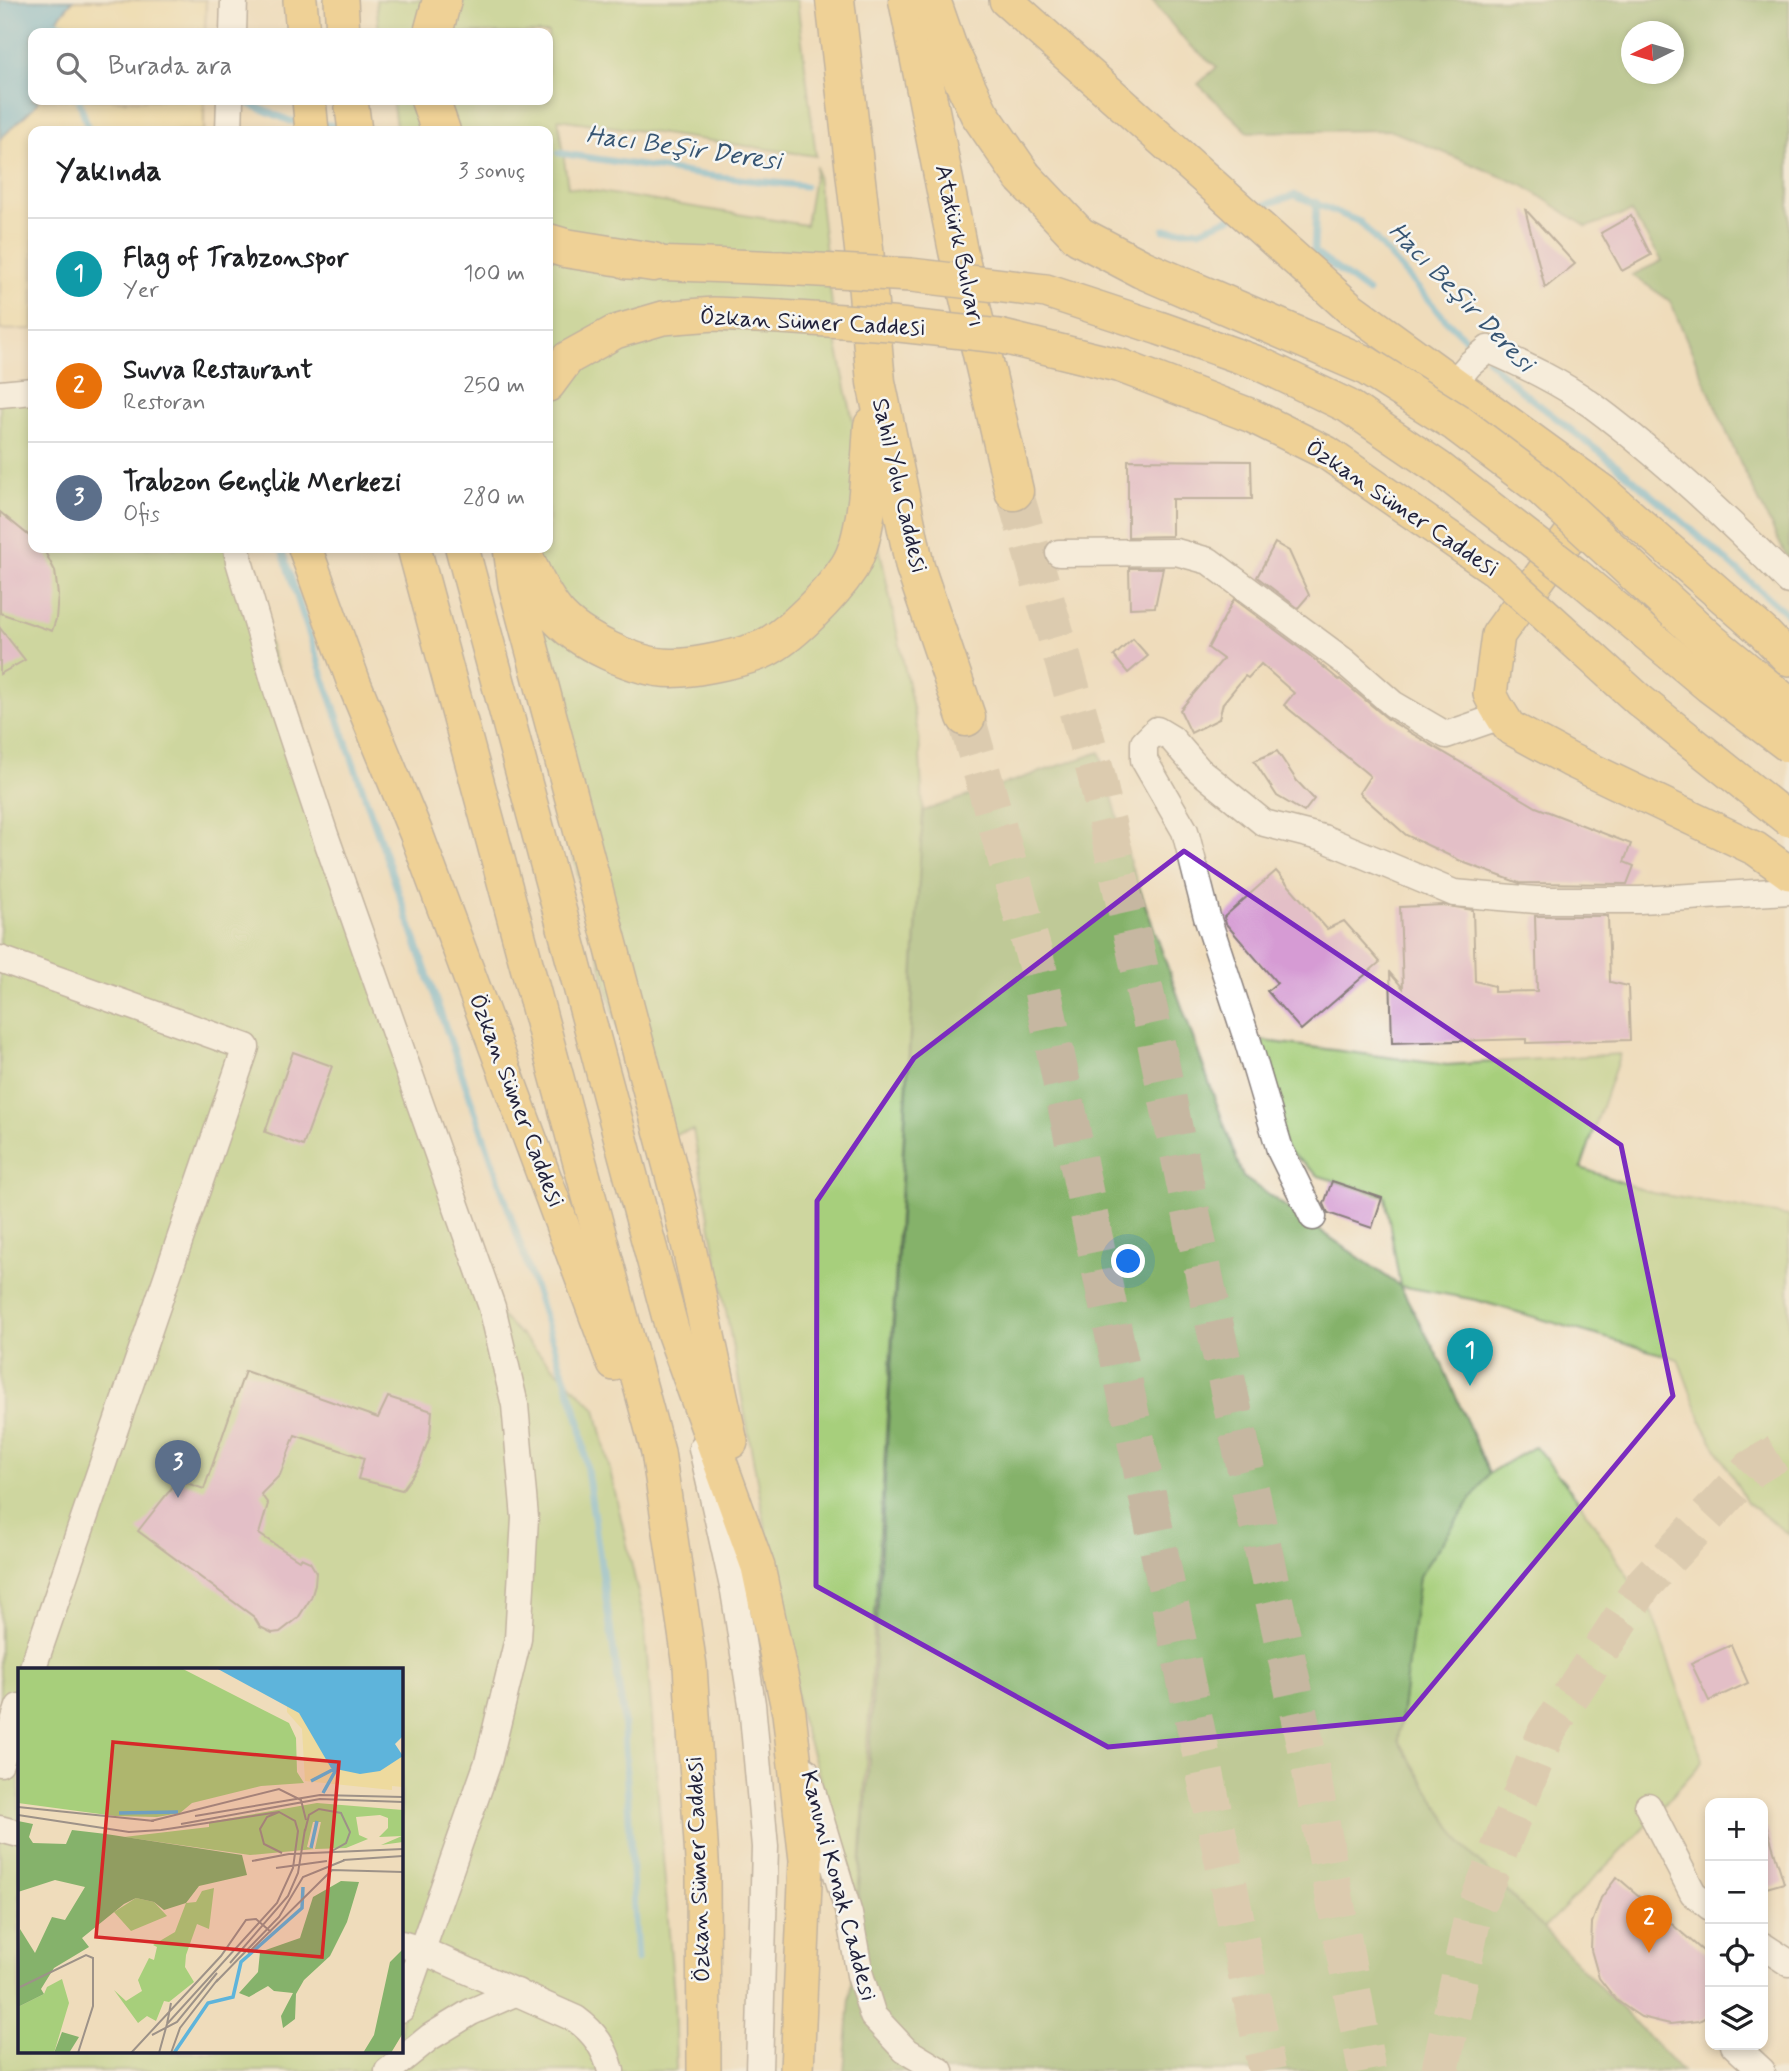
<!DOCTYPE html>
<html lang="tr">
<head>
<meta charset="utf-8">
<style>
  :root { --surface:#fff; --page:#f6f6f6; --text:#202124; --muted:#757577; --line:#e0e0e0; --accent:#b5179e }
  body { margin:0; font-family:Mynerve,sans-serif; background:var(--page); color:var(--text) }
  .controls { position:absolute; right:21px; bottom:21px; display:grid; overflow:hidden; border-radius:14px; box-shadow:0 4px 10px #0003 }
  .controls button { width:63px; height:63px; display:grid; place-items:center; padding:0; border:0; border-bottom:2px solid var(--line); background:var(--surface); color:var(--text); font:35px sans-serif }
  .compass { position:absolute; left:1621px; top:21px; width:63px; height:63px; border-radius:50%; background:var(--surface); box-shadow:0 4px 10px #0003; rotate:265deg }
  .you { position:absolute; left:1129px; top:1262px; width:24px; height:24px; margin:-18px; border:5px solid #fff; border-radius:50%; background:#1a73e8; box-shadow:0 0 0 10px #1a73e833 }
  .badge { display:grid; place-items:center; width:46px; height:46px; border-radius:50%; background:var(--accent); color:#fff; font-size:23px; font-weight:700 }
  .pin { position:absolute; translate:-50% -58px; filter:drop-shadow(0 2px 4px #0008) }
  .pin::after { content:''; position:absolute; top:37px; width:24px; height:21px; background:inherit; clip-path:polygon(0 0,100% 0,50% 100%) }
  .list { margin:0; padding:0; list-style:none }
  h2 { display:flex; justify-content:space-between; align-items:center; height:91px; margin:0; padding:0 28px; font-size:30px }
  h2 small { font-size:23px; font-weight:400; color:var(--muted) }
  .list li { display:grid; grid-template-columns:46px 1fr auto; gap:21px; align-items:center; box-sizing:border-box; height:112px; padding:0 28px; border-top:2px solid var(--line) }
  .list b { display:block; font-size:26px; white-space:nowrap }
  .list p { margin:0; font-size:23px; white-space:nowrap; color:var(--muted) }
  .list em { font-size:23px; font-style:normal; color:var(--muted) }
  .icon { flex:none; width:38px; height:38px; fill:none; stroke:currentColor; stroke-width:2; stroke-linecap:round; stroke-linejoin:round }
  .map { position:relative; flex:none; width:1789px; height:2071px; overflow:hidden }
  .search { position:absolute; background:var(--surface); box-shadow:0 4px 10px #0003; left:28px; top:28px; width:525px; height:77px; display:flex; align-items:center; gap:18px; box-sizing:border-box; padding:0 24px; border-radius:14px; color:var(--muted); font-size:26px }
  .panel { position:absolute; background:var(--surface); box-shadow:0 4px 10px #0003; left:28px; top:126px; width:525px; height:427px; border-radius:14px }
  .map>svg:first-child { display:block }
  .green { fill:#a7cf7b; stroke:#64785b; stroke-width:2; fill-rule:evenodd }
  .forest { fill:#85b26b; stroke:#546a53; stroke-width:2; fill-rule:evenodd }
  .sand { fill:#eeda9e; stroke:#887e6c; stroke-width:2 }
  .water { fill:#5eb4db; stroke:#406b8b; stroke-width:2 }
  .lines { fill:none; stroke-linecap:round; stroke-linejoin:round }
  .stream { stroke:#5eb4db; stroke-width:7 }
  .building { fill:#d69bd4 }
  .highway-tunnel { stroke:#c6b7a1; stroke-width:38; stroke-dasharray:38 19; stroke-linecap:butt }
  .minor-casing { stroke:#887f7b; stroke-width:29 }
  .major-casing { stroke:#887f7b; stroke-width:36 }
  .highway-casing { stroke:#887f7b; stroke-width:41 }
  .minor { stroke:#fff; stroke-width:26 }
  .major { stroke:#f0c369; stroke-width:33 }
  .highway { stroke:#f0c369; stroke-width:38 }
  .major-bridge-casing { stroke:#887f7b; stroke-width:36; stroke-linecap:butt }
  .highway-bridge-casing { stroke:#887f7b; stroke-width:41; stroke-linecap:butt }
  .major-bridge { stroke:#f0c369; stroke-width:33 }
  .highway-bridge { stroke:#f0c369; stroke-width:38 }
  .marked { fill:none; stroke:#7b2cbf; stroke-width:5; stroke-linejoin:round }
  .labels { text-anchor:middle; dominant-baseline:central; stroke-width:5; stroke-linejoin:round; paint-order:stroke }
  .street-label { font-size:24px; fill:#22223b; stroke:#f6f6f2 }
  .water-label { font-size:26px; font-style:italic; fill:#375573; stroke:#f6f6f2 }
  .inset-river { fill:none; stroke:#5eb4db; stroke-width:3.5 }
  .inset-road { fill:none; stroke:#9d9288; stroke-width:2 }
  .view { fill:#d62828; fill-opacity:0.15; stroke:#d62828; stroke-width:3.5 }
  .inset-edge { fill:none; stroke:#22223b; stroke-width:3.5 }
</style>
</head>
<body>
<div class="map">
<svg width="1789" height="2071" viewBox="0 0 1789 2071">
  <rect width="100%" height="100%" fill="#f6f6f2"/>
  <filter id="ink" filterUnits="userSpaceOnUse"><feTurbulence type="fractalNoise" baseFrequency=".0143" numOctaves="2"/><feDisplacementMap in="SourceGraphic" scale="14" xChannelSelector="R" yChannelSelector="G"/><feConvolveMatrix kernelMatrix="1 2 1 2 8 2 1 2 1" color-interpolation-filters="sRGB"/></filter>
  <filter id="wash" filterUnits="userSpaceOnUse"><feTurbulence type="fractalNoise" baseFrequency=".00686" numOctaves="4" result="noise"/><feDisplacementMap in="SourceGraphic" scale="28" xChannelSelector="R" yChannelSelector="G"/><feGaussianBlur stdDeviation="1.57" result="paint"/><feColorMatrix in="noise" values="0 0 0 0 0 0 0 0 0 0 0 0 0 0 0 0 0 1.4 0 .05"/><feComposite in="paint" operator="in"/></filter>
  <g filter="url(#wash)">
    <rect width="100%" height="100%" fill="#efdcbb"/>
    <!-- green -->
    <g class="green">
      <path d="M 376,0 L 797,0 L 816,156 L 558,119 L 568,187 L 806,225 L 816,166 L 836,340 L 919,737 L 923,811 L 858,1899 L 800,1716 L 693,1130 L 646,1140 L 494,548 L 548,548 L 548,131 L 397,131 L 392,100 L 548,100 L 548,33 L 379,33 Z"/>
      <path d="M 33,391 L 33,548 L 237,548 L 492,1307 L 596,1409 L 644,1619 L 674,1995 L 676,2071 L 0,2071 L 0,394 ZM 19,1670 L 401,1670 L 401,2052 L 19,2052 Z"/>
      <path d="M 1250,1039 L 1447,1065 L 1620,1054 L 1581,1168 L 1652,1193 L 1789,1216 L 1789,1535 L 1747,1502 L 1703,1425 L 1678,1359 L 1476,1300 L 1400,1286 L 1385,1196 L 1319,1176 L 1286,1149 Z"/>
      <path d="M 1535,1446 L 1579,1501 L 1652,1613 L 1703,1761 L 1640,1832 L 1543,1929 L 1463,1846 L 1398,1740 L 1419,1576 L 1489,1473 Z"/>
    </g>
    <!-- forest -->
    <g class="forest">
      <path d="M 1152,0 L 1789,0 L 1789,562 L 1736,454 L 1670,301 L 1632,275 L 1662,261 L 1631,212 L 1587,227 L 1524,186 L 1390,130 L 1248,132 L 1198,84 L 1217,67 L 1186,42 ZM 1632,32 L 1674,32 L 1674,74 L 1632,74 Z"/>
      <path d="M 1100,752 L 1130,862 L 1243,1177 L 1400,1286 L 1441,1362 L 1489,1473 L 1419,1576 L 1398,1741 L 1463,1846 L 1682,2071 L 844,2071 L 868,1778 L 923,811 Z"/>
    </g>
    <!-- sand -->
    <g class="sand">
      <path d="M 73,0 L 206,0 L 205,33 L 56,33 L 55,22 Z"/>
      <path d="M 39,100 L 204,100 L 204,131 L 33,131 L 33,329 L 0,330 L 0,139 L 34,107 Z"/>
    </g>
    <!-- water -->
    <path class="water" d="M 0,0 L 73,0 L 55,22 L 56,33 L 33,33 L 33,100 L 39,100 L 34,107 L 0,139 Z"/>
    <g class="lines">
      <!-- stream -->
      <g class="stream">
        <path d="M 55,22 L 82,33"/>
        <path d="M 55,22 L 59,33"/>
        <path d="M 79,100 L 89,131"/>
        <path d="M 240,100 L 290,121 L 302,122"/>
        <path d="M 321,124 L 347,127"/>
        <path d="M 362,129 L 379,131"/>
        <path d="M 559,153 L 702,175 L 805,186"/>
        <path d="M 1316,202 L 1314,252 L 1368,292"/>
        <path d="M 1252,209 L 1295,195 L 1360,222 L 1446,320 L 1477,350"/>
        <path d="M 1164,230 L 1200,230 L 1235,216"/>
        <path d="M 1488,360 L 1520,390 L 1615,464 L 1674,514 L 1789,616"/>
        <path d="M 281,548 L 319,664 L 496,1172 L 580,1423 L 623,1714 L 637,1959"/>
      </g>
    </g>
    <g id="blocks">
      <!-- building -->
      <g class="building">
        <path d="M 1525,209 L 1575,264 L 1545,288 Z"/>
        <path d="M 1631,216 L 1651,255 L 1622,271 L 1601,233 Z"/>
        <path d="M 1128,460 L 1251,461 L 1252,499 L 1172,499 L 1172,536 L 1128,537 Z"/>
        <path d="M 0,512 L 33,539 L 33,548 L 43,548 L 55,571 L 58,595 L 56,619 L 52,631 L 0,613 Z"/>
        <path d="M 1275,543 L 1289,551 L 1309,595 L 1298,608 L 1257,577 Z"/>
        <path d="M 1129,568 L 1163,568 L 1155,607 L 1130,608 Z"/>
        <path d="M 1234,599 L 1309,655 L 1339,680 L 1340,679 L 1389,720 L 1536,807 L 1631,844 L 1624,862 L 1634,866 L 1627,884 L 1519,883 L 1465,863 L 1406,835 L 1359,793 L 1370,776 L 1284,705 L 1294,693 L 1261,664 L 1248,678 L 1245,676 L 1223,703 L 1219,719 L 1191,733 L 1180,710 L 1223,659 L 1208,648 Z"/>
        <path d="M 0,628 L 25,660 L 0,674 Z"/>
        <path d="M 1133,639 L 1148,656 L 1128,673 L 1114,656 Z"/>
        <path d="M 1277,751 L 1297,781 L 1314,799 L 1304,812 L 1277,796 L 1254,761 Z"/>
        <path d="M 1276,871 L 1327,929 L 1344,921 L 1380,962 L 1301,1030 L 1267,991 L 1277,983 L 1226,924 L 1224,917 Z"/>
        <path d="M 1443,905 L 1473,910 L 1475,981 L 1494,986 L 1494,992 L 1537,991 L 1535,916 L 1608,916 L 1610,982 L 1628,986 L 1630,1040 L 1526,1043 L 1526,1039 L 1392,1043 L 1390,973 L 1403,988 L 1400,907 Z"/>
        <path d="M 293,1052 L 332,1066 L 303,1146 L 265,1132 Z"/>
        <path d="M 1332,1181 L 1382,1198 L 1372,1228 L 1328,1213 L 1324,1204 Z"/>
        <path d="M 245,1371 L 378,1418 L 388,1397 L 432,1411 L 430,1436 L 418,1468 L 402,1490 L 358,1479 L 364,1458 L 295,1435 L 280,1475 L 261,1494 L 268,1504 L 259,1534 L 299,1560 L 301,1558 L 310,1562 L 316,1572 L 315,1585 L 311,1598 L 298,1618 L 280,1632 L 272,1633 L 260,1627 L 254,1617 L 138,1531 L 178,1480 L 204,1489 Z"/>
        <path d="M 1731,1645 L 1748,1683 L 1709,1701 L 1691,1663 Z"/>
        <path d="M 1767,1828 L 1784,1883 L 1763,1889 L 1763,1829 Z"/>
        <path d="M 1617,1877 L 1710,1957 L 1710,2015 L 1699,2021 L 1670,2024 L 1641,2017 L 1617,2001 L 1599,1978 L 1591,1950 L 1592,1923 L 1601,1898 Z"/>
      </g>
    </g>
  </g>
  <g filter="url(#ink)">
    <use href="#blocks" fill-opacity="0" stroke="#887f7b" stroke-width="2"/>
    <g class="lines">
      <!-- highway-tunnel -->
      <g class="highway-tunnel">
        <path d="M 1014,491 L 1096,774 L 1153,1028 L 1208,1294 L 1311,1771 L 1367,2071"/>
        <path d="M 966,717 L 1038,969 L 1267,2071"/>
        <path d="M 1440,2071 L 1473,1915 L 1546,1733 L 1644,1584 L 1751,1469 L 1789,1446"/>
      </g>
      <!-- minor casing -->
      <g class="minor-casing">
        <g id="minor">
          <path d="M 233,33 L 234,0"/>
          <path d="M 229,131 L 230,100"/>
          <path d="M 1454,383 L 1470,364 L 1488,349 C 1524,365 1560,382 1592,405 C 1662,457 1728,519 1789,581"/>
          <path d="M 0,394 L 33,391"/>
          <path d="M 237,548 L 239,561 L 279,697 L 325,835 L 492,1307 L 515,1405 L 525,1518 L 518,1639 L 488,1762 L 401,2009"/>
          <path d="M 1059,553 L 1176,552 L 1209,561 L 1345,662 L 1393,704 L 1446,735 L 1501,716"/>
          <path d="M 0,959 L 246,1047 L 32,1670"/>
          <path d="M 1313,1217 L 1280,1150 L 1248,1042 L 1207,917 L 1185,831 L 1144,760 L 1144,743 L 1157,730 L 1172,739 L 1199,770 L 1264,823 L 1323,838 L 1454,893 L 1536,900 L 1640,900 L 1789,891"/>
          <path d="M 702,1448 L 734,1591 L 752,1704 L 765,1847 L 759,2071"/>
          <path d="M 0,1763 L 19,1707"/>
          <path d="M 806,1771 L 849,1914 L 860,1975 L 873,2016 L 905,2050 L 940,2071"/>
          <path d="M 1648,1806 L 1693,1893 L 1710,1907"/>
          <path d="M 0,1829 L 19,1834"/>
          <path d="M 401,1944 L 421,1950 L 576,2019 C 595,2033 605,2048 611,2071"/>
          <path d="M 1763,1946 L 1789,1963"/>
          <path d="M 1734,2045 L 1762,2071"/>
          <path d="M 388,2071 L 430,2037 L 471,2012 L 517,1992"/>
        </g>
      </g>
      <!-- major casing -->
      <g class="major-casing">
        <g id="major">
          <path d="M 300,0 L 303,33"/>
          <path d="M 341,0 L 343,33"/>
          <path d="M 1006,0 L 1350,308 L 1602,491 L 1763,632 L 1789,659"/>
          <path d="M 309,100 L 312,131"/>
          <path d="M 351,100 L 355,131"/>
          <path d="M 627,262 L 782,268"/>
          <path d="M 548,385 L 568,358 L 615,332 L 663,318 L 714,314 L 780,317"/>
          <path d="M 1594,502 L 1498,635 L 1490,694 L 1496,706 L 1509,727 L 1570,760 L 1756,849 L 1789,873"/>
          <path d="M 305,548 L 354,683 L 416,833 L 614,1364"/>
          <path d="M 414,548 L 658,1452 L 690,1666 L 703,1876 L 704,2071"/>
          <path d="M 462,548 L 672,1329 L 758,1567 L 789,1713 L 806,1860 L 797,2071"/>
          <path d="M 510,548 L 515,585 L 678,1197 L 731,1442"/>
        </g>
      </g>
      <!-- highway casing -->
      <g class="highway-casing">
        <g id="highway">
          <path d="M 835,0 L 864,249 L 876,382 L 915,567 L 966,717"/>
          <path d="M 908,0 L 958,251 L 1014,491"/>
          <path d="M 931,0 L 947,46 L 979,113 L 1023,177"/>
          <path d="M 433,33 L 442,0"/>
          <path d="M 430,100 L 441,131"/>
          <path d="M 548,243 L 565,248 L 653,262"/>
          <path d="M 520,548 C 529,570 540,594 555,613 C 577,640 638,669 673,668 C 695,668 741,658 761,650 C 789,638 833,592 849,567 C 869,536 870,463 873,426"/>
        </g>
      </g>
      <!-- minor -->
      <use href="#minor" class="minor"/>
      <!-- major -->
      <use href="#major" class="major"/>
      <!-- highway -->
      <use href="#highway" class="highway"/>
      <!-- major-bridge casing -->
      <g class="major-bridge-casing">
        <g id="major-bridge">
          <path d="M 782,268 L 911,275 L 1046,291 L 1159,328 L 1258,363 L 1348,406 L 1439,468 L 1574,573 L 1709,686 L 1789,746"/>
          <path d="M 780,317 L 890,324 L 999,336 L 1121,366 L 1252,416 L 1327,453 L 1496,570 L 1639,700 L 1789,820"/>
        </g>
      </g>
      <!-- highway-bridge casing -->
      <g class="highway-bridge-casing">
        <path id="highway-bridge" d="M 1023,177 L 1079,236 L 1142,269 L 1365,365 L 1457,423 L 1542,487 L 1710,642 L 1789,707"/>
      </g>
      <!-- major-bridge -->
      <use href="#major-bridge" class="major-bridge"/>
      <!-- highway-bridge -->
      <use href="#highway-bridge" class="highway-bridge"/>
    </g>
  </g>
  <!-- marked area -->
  <path d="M0 0H1789V2071H0ZM 1184,851 L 1621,1145 L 1673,1396 L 1404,1719 L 1108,1747 L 816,1586 L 817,1201 L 914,1058 Z" fill="#efdcbb" fill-opacity=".55" fill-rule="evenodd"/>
  <path class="marked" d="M 1184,851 L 1621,1145 L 1673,1396 L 1404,1719 L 1108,1747 L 816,1586 L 817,1201 L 914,1058 Z"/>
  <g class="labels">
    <!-- street labels -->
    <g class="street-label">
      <text transform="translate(959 246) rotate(78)">Atatürk Bulvarı</text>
      <text transform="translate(813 323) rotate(3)">Özkan Sümer Caddesi</text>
      <text transform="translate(899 486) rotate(77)">Sahil Yolu Caddesi</text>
      <text transform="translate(1402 509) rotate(34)">Özkan Sümer Caddesi</text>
      <text transform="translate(516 1101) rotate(69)">Özkan Sümer Caddesi</text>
      <text transform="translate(699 1869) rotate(-92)">Özkan Sümer Caddesi</text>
      <text transform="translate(838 1886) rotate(75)">Kanuni Konak Caddesi</text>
    </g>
    <!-- water labels -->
    <g class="water-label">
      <text transform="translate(684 149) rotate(8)">Hacı Beşir Deresi</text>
      <text transform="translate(1461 298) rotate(46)">Hacı Beşir Deresi</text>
    </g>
  </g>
  <!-- overview -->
  <g transform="translate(18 1668)">
    <rect width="385" height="385" fill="#efdcbb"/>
    <path d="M 0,0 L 163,0 L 271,55 L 278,70 L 279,104 L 286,115 L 243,118 L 174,135 L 162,145 L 139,149 L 97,148 L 0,135 ZM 299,135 L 385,142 L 385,174 L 363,177 L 384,168 L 361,169 L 370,160 L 370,150 L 362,147 L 338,149 L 341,167 L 350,171 L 328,180 L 297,181 L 303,154 L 295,154 L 289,179 L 296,181 L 232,187 L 106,169 L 191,159 L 191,154 ZM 196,220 L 191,261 L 179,256 L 168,287 L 167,299 L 176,314 L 151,334 L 146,333 L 138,353 L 129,348 L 120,355 L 96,322 L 108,333 L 124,323 L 120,312 L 131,290 L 136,292 L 139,279 L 135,277 L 157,264 L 168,235 L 178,234 L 184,223 ZM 118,230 L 136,234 L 149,248 L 113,263 L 96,244 ZM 44,311 L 51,335 L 36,385 L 0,385 L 0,339 L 26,326 L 29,319 Z" fill="#a7cf7b"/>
    <path d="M 0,153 L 15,156 L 11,169 L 15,175 L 48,176 L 54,162 L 88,166 L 224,187 L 229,207 L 181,218 L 168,235 L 146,242 L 136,234 L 118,230 L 106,236 L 64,270 L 71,279 L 36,300 L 23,321 L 26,326 L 0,339 L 2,261 L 17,285 L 34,249 L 47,252 L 67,219 L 37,212 L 0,224 ZM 323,213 L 341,214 L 329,254 L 312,288 L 286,312 L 278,326 L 277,351 L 265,360 L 263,348 L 275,325 L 256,323 L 250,318 L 231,329 L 221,325 L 240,304 L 242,284 L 282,270 L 295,229 ZM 385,281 L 385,365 L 373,385 L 345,385 L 356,367 L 372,294 ZM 44,364 L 61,369 L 51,385 L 36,385 Z" fill="#85b26b"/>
    <path d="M 269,36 L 288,51 L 313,100 L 385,88 L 384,119 L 374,118 L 374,122 L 287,113 L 284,61 L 269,44 Z" fill="#eeda9e"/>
    <path d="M 198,0 L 385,0 L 385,68 L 377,76 L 385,88 L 362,103 L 342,106 L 313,100 L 281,45 Z" fill="#5eb4db"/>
    <path class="inset-river" d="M 293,113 L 318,100M 305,125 L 319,100M 101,145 L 160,144M 293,180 L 299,153M 156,385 L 190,335 L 215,329 L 223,294 L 284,240 L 285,219"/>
    <path class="inset-road" d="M 0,139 L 136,153M 261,144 L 249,149 L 242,161 L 246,176 L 264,185M 0,147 L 111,164 L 143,162M 177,148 L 302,127 L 385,129M 133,153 L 261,121 L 283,132 L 288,152M 163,156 L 302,131 L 385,134M 287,163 L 291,147 L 301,141 L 323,145 L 332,164 L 328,175 L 314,183M 325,192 L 385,188M 234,193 L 271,186 L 385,181M 258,200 L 309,193M 230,285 L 314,202 L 385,204M 212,295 L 270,228 L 280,205 L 287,161M 198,314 L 261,249 L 285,209 L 327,192M 0,320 L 68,287 L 75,290 L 75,338 L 60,385M 149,356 L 153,335M 134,367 L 159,354 L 199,305M 113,385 L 203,288 L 228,252 L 238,251 L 253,264M 141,385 L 149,356 L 259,235 L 275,200 L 280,163 L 277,153 L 261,144 L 143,162M 153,385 L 162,360 L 200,311"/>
    <path class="view" d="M 95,74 L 321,94 L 304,289 L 78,269 Z"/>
    <rect width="385" height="385" class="inset-edge"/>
  </g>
</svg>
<div class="controls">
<button>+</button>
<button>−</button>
<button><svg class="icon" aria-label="locate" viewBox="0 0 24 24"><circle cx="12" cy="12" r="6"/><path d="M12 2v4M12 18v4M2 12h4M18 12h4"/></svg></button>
<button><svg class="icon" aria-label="layers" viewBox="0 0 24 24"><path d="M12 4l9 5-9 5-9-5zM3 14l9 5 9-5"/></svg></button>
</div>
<svg class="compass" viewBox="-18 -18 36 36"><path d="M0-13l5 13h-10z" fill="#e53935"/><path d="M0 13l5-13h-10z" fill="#757577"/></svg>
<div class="you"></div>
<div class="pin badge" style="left:1470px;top:1386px;background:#0f9aa8">1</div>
<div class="pin badge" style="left:1649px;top:1953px;background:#e8710a">2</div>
<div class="pin badge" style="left:178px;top:1498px;background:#5c6f8a">3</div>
<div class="search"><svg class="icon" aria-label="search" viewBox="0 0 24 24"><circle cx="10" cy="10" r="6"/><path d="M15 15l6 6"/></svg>Burada ara</div>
<section class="panel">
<h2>Yakında<small>3 sonuç</small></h2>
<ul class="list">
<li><span class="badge" style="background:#0f9aa8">1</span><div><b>Flag of Trabzonspor</b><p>Yer</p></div><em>100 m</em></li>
<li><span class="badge" style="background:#e8710a">2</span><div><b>Suvva Restaurant</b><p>Restoran</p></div><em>250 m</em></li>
<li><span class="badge" style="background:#5c6f8a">3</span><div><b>Trabzon Gençlik Merkezi</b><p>Ofis</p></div><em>280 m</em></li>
</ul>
</section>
</div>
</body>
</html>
